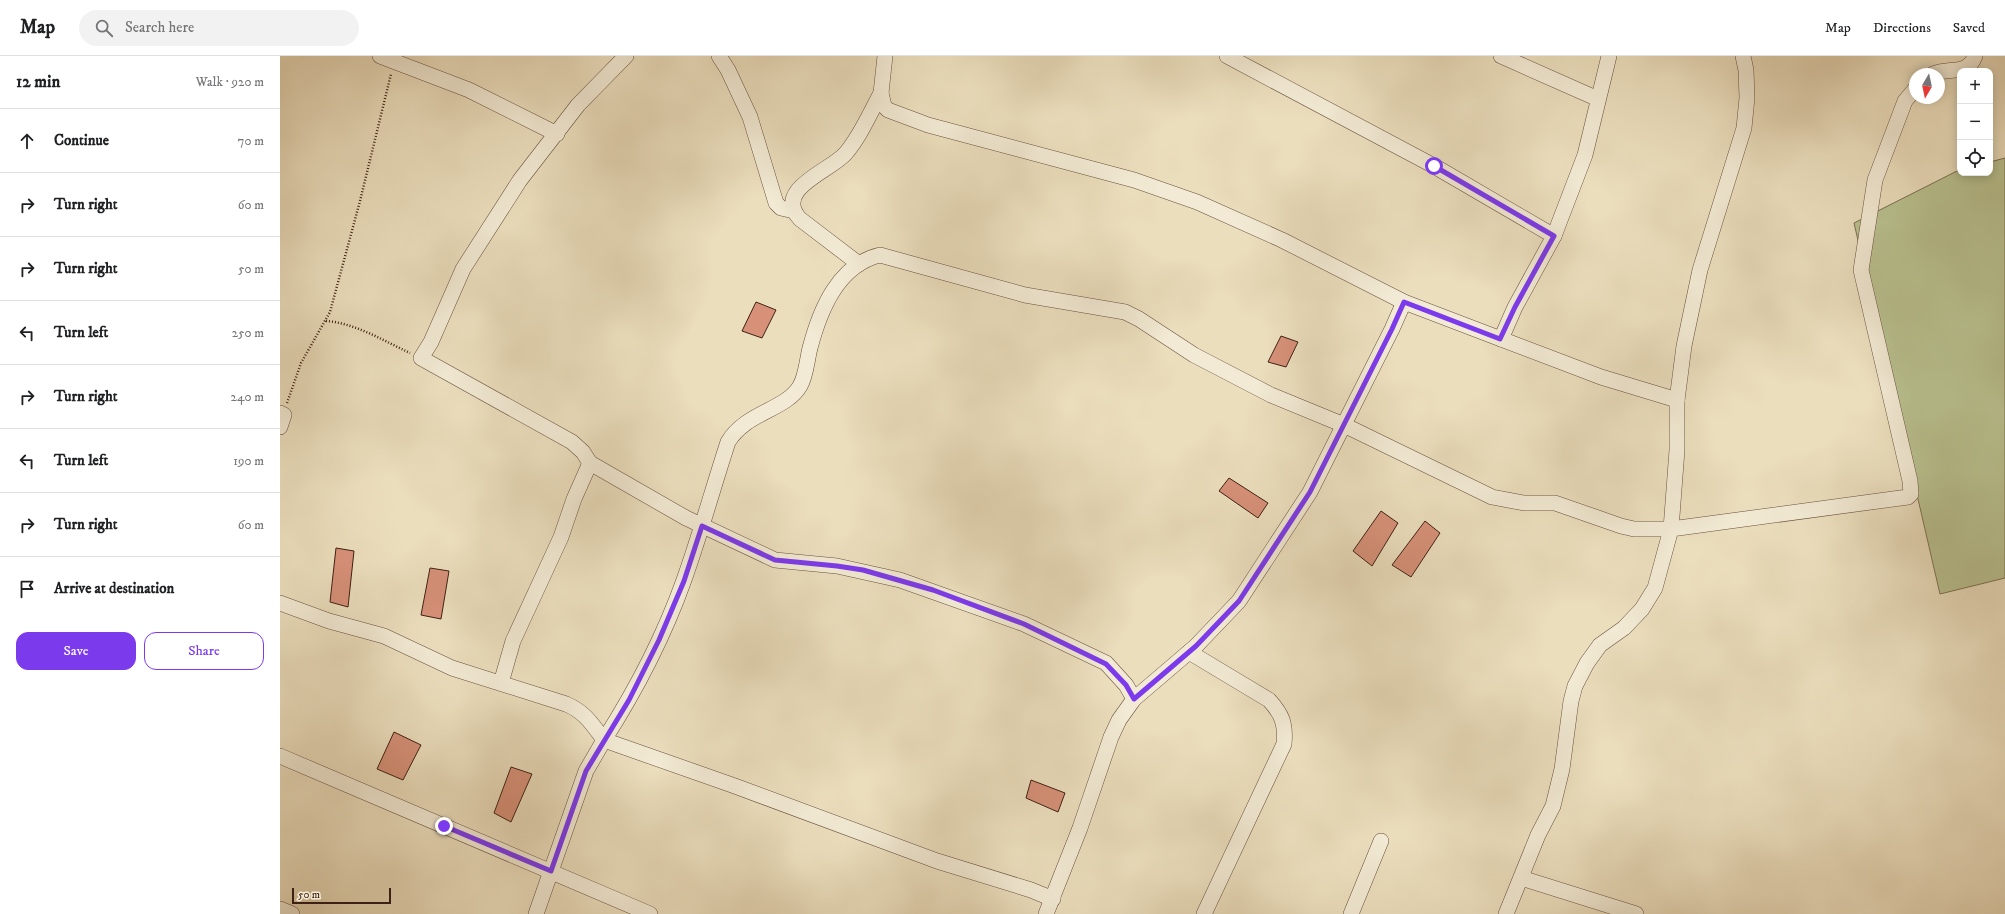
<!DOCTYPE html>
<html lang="en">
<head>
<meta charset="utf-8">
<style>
  :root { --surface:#fff; --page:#f2f2f2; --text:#202124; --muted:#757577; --line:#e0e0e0; --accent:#7c3aed }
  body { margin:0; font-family:"IM FELL DW Pica",serif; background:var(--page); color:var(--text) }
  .controls { position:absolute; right:12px; top:12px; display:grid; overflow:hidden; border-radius:8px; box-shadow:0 2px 10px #0003 }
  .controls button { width:36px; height:36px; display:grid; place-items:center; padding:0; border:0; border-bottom:1px solid var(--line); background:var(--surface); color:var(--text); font:20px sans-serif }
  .compass { position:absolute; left:1629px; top:12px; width:36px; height:36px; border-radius:50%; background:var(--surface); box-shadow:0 2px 10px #0003; rotate:189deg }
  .scale { position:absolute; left:12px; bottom:10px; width:99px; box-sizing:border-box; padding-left:4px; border:2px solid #3e2014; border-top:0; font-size:11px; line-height:14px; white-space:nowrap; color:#3e2014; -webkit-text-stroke:3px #f2ead4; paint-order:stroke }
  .stop { position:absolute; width:12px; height:12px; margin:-9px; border:3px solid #7c3aed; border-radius:50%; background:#fff }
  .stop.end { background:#7c3aed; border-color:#fff; box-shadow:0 1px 4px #0008 }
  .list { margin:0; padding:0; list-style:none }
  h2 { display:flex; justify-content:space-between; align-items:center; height:52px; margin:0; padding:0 16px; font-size:17px }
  h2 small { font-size:13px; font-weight:400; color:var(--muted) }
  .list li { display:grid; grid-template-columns:26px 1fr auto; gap:12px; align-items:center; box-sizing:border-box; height:64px; padding:0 16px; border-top:1px solid var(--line) }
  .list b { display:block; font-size:15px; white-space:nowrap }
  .list em { font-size:13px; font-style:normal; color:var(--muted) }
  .actions { display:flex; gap:8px; padding:12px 16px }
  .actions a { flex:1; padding:9px 0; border:1px solid var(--accent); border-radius:12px; text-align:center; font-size:14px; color:var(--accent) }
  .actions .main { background:var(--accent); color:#fff }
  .icon { flex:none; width:22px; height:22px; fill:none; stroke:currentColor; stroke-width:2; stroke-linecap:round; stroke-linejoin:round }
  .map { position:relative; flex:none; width:1725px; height:858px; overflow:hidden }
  header { display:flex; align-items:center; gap:24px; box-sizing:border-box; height:56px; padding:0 20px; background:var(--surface); border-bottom:1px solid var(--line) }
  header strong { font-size:19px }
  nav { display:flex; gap:22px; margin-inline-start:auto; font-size:14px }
  .search { width:280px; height:36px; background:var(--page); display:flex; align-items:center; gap:10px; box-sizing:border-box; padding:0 14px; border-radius:22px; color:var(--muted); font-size:15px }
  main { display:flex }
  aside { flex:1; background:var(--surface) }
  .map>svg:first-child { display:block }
  .green { fill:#b9c190; stroke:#7c7052 }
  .building { fill:#d79179; stroke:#3e2014 }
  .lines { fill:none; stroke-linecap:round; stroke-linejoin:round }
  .minor-casing { stroke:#69503e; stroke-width:16 }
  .path { stroke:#3e2014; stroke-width:2.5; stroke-dasharray:1 2; stroke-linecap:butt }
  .minor { stroke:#f2ead4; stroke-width:15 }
  .route { stroke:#7c3aed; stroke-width:5 }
</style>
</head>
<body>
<header>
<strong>Map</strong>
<div class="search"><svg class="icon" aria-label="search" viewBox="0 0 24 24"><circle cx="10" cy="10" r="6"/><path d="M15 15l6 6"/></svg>Search here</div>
<nav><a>Map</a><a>Directions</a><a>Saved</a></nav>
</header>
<main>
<aside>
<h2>12 min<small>Walk · 920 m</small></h2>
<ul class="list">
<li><svg class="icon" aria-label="ahead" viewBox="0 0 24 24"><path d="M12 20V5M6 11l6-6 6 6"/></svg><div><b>Continue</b></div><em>70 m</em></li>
<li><svg class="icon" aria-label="right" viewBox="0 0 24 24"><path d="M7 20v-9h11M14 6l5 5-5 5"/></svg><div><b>Turn right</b></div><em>60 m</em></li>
<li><svg class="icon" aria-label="right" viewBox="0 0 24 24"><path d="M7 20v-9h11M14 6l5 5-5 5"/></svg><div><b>Turn right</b></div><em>50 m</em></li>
<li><svg class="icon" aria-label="left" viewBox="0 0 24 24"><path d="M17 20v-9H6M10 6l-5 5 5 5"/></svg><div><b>Turn left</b></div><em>250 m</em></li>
<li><svg class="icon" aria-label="right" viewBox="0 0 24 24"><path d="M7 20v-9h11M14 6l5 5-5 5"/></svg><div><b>Turn right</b></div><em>240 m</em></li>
<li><svg class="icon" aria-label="left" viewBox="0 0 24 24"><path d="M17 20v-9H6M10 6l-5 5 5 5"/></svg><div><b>Turn left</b></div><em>190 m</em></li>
<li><svg class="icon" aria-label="right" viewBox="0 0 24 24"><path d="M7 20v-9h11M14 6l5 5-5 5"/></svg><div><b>Turn right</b></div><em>60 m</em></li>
<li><svg class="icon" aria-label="arrive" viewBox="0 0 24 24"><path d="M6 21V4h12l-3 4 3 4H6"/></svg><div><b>Arrive at destination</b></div></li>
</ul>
<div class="actions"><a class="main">Save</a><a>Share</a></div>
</aside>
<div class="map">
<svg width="1725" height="858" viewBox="0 0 1725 858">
  <rect width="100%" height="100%" fill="#ebdebd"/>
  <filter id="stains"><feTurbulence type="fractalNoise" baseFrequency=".005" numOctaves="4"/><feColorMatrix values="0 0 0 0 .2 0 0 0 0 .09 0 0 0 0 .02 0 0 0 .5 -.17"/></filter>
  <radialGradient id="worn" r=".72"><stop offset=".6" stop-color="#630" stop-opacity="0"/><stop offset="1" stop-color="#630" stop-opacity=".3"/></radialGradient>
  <!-- green -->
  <path class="green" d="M 1725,102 L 1725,522 L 1660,538 L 1574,167 L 1675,116 L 1680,114 L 1680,117 L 1710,117 L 1710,106 Z"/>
  <!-- building -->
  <g class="building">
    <path d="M 476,246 L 496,254 L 482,282 L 462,275 Z"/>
    <path d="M 1001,280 L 1018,286 L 1006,311 L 988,306 Z"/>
    <path d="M 949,422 L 988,447 L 978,462 L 939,435 Z"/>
    <path d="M 1101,455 L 1118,467 L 1092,510 L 1073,495 Z"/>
    <path d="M 1145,465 L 1160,477 L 1131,521 L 1112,509 Z"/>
    <path d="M 56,492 L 74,495 L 68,551 L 50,546 Z"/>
    <path d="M 150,512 L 169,515 L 161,563 L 141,559 Z"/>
    <path d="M 114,676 L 141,689 L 123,724 L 97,713 Z"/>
    <path d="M 231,711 L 252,718 L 231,766 L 214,757 Z"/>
    <path d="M 751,724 L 785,737 L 778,756 L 746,742 Z"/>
  </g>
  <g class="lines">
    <!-- minor casing -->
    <g class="minor-casing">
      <g id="minor">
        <path d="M 100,0 L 189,34 L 277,78"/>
        <path d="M 346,0 L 298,49 L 240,124 L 183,213 L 151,286 L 141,302 L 292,386 L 303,396 L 310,407 L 406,462 L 495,504 L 557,510 L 620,524 L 744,568 L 826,607 L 846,629 L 854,643"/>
        <path d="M 439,0 L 448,14 L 470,61 L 496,147 L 501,152 L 514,155"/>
        <path d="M 605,0 L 601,37 L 604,50 L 608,54 L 648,69 L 854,124 L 917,146 L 1002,184 L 1124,246 L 1221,283 L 1235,251 L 1274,180 L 1154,110 L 947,0"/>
        <path d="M 1221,0 L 1318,43"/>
        <path d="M 1653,18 C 1669,11 1688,20 1695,0"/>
        <path d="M 1274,180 L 1305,99 L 1329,0"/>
        <path d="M 579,208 L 520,163 C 493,133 550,115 565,98 C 580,81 590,57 601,37"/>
        <path d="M 1221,283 L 1321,321 L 1397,344"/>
        <path d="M 0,357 L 4,359 L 0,371"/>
        <path d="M 0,547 L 49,565 L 104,580 L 172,612 L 286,648 C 305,656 312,668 324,684 L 306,715 L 256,858"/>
        <path d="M 909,596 L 989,644 C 1002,658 1006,668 1004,688 L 924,858"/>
        <path d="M 221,627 L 233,585 L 281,481 L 294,443 L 310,407"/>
        <path d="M 0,700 L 370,858"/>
        <path d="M 1241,822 L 1356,858"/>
        <path d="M 773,843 L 751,834 L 657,805 L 452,729 L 324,684 C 356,634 384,580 404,524 C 420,479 433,432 448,386 C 466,356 506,354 520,330 C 526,320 527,304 530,292 C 540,254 558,209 600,199 L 745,239 L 845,256 L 859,263 L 914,299 L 991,339 L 1064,369 L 1212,441 L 1244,447 L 1275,447 L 1341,470 L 1354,473 L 1391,473 L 1397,394 L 1397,344 L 1404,290 L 1420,214 L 1464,72 L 1467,42 L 1466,14 L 1463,0"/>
        <path d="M 0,853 L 12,858"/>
        <path d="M 766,858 L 800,772 L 831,681 L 839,664 L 854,643 L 916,590 L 959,545 L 1030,436 L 1112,273 L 1124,246"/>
        <path d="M 1071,858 L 1101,785"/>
        <path d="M 1226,858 L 1258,779 L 1273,750 L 1282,713 L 1291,645 L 1295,630 L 1307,607 L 1320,589 L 1344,572 L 1362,553 L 1375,532 L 1391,473 L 1628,441 L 1631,438 L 1630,425 L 1581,214 L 1595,124 L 1625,45 L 1635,33"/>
      </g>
    </g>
    <!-- path -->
    <g class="path">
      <path d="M 46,265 C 75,267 104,285 130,297"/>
      <path d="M 7,347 L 21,307 L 50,256 L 80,145 L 111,18"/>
    </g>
    <!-- minor -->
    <use href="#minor" class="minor"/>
  </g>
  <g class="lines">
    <!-- route -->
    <path class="route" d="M 164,770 L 271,815 L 306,715 L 349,644 L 379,584 L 404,525 L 422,470 L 495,504 L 557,510 L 583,514 L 653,534 L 744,568 L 826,608 L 846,629 L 854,643 L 916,590 L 959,545 L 1030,436 L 1112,273 L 1124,246 L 1220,283 L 1235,251 L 1274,180 L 1154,110"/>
  </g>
  <rect width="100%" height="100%" filter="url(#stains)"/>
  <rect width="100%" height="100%" fill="url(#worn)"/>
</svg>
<div class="controls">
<button>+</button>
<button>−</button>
<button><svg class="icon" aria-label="locate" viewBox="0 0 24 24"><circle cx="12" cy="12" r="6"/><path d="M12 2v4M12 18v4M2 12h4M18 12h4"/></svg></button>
</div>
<svg class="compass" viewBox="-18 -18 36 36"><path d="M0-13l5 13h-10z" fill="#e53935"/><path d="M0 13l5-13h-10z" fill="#757577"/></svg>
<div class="scale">50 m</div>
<div class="stop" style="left:1154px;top:110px"></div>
<div class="stop end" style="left:164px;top:770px"></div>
</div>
</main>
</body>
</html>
